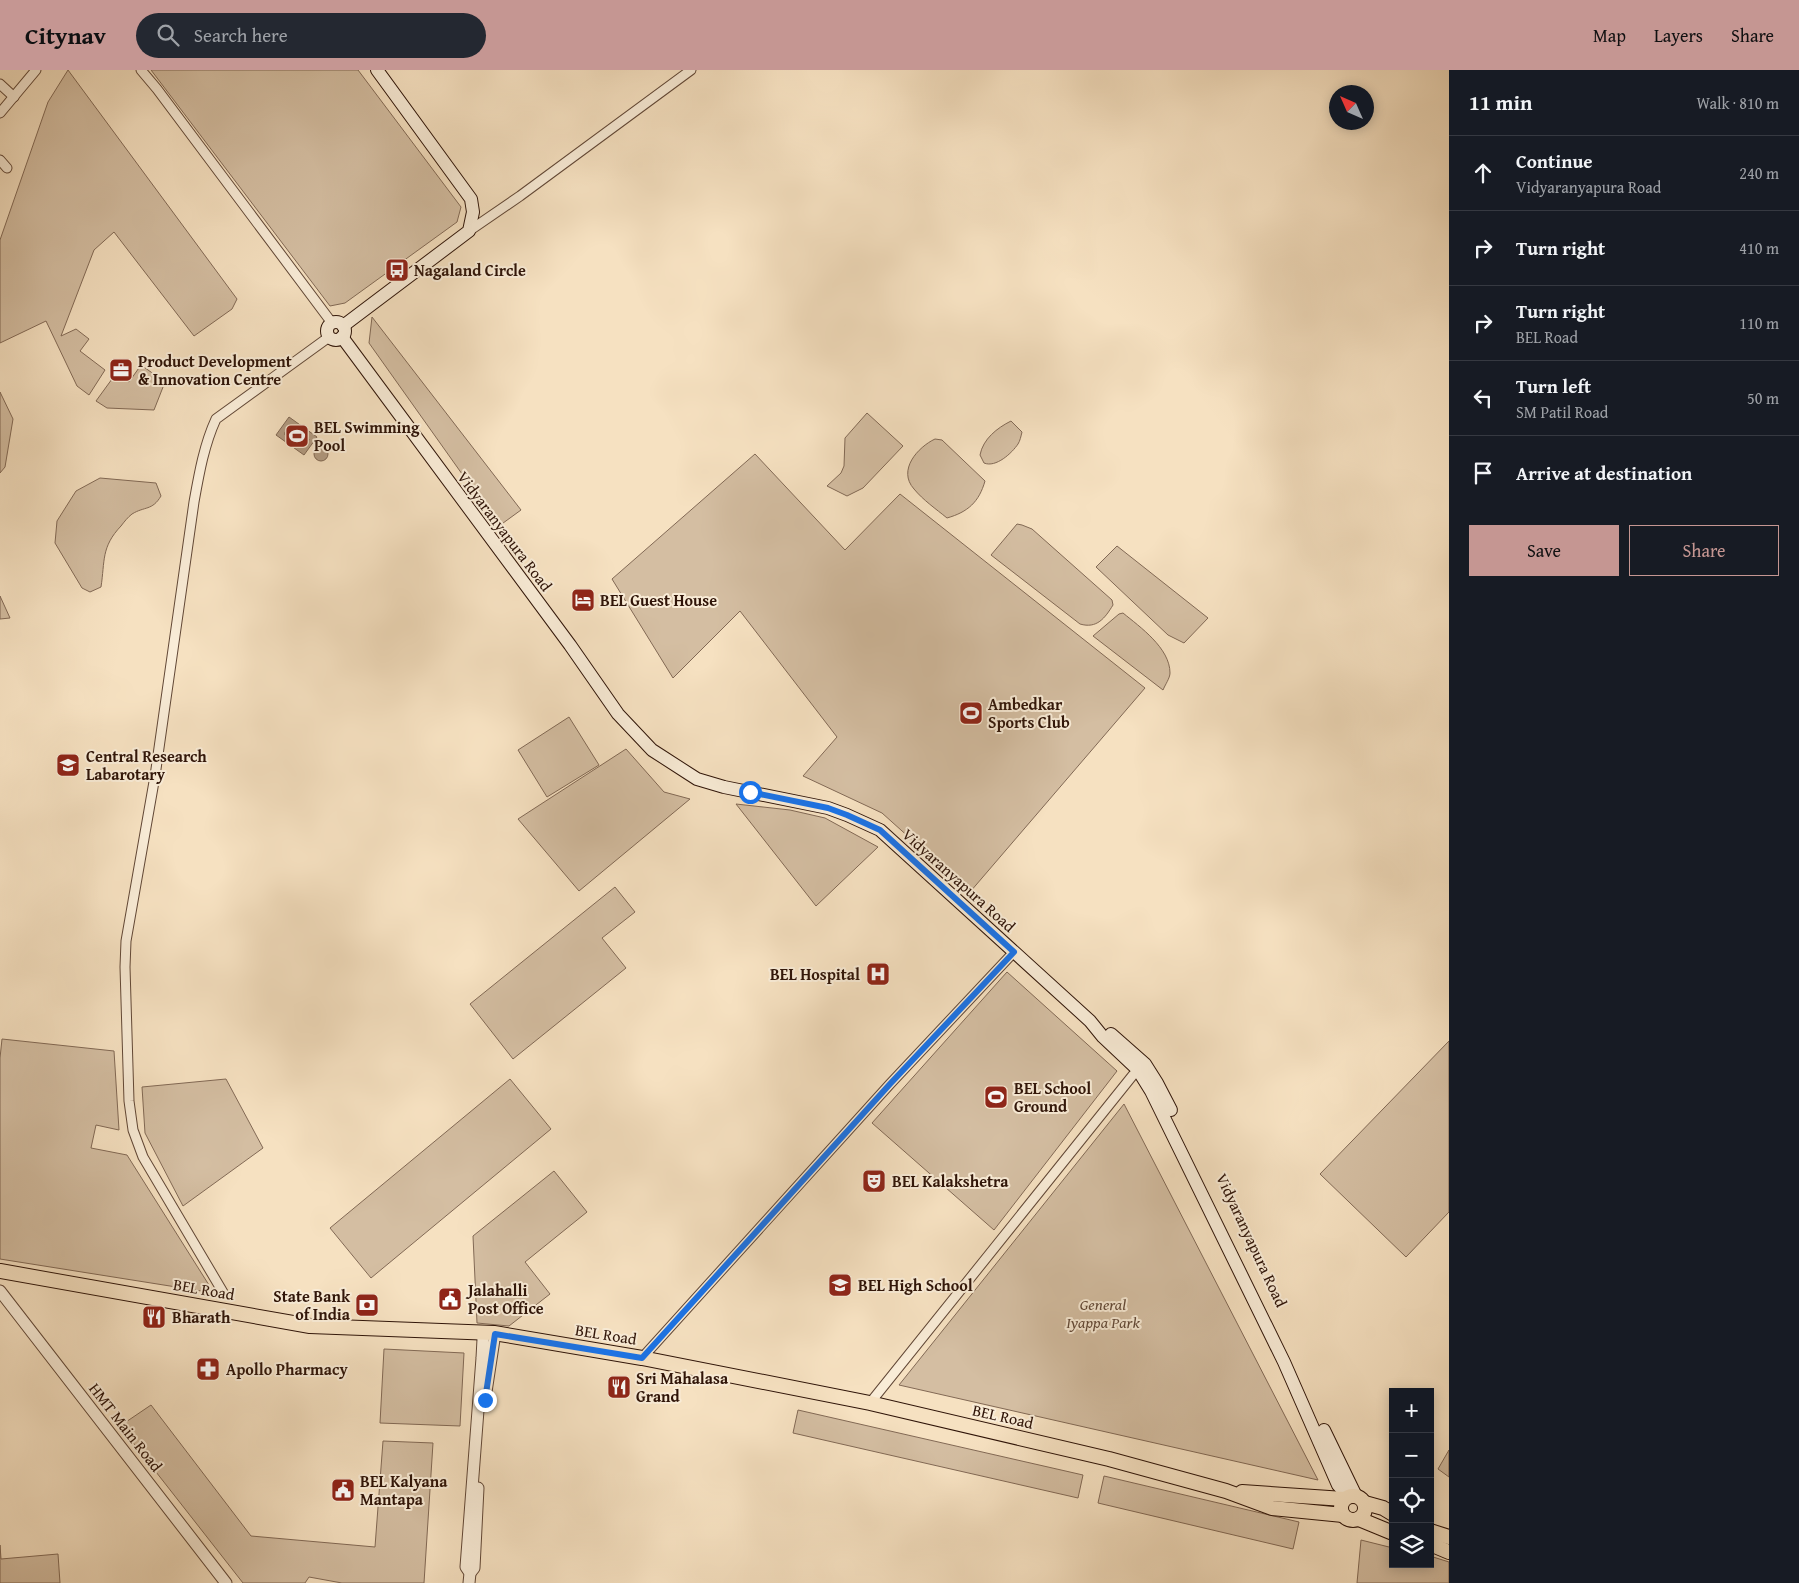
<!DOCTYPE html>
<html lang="en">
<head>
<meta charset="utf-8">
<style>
  :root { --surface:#171b24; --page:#242831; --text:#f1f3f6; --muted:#9ea1a6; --line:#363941; --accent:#c59692 }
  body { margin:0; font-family:"Gentium Book Plus",serif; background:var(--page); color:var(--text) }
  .controls { position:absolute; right:15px; bottom:15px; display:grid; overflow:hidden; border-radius:0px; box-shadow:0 2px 12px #0003 }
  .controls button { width:45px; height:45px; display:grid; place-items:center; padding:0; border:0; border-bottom:1px solid var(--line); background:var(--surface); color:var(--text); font:25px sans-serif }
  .compass { position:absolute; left:1329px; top:15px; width:45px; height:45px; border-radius:50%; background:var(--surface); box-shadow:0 2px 12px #0003; rotate:315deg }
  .stop { position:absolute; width:15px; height:15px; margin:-11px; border:4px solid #1a73e8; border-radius:50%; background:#fff }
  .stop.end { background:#1a73e8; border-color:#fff; box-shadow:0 1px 5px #0008 }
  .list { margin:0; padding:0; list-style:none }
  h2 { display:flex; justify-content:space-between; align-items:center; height:65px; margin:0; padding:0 20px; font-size:21px }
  h2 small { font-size:16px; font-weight:400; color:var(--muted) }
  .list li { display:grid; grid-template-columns:32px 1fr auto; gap:15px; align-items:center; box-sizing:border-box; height:75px; padding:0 20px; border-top:1px solid var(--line) }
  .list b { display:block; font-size:19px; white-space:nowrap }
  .list p { margin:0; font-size:16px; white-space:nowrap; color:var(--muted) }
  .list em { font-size:16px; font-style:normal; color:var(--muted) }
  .actions { display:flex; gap:10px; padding:15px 20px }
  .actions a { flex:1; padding:11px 0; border:1px solid var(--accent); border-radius:0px; text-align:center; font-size:18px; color:var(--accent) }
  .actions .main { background:var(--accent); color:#111 }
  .icon { flex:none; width:28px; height:28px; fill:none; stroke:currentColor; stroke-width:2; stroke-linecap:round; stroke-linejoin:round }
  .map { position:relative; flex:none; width:1449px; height:1513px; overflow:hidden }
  header { display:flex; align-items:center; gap:30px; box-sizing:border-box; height:70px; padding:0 25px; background:var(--accent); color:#111 }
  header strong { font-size:24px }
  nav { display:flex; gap:28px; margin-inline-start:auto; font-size:18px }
  .search { width:350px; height:45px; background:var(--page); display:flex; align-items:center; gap:12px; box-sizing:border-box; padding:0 18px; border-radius:28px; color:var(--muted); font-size:19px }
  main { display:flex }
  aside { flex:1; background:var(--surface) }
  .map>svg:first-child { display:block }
  .green { fill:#d4bea2; stroke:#826955 }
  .water { fill:#b29b82; stroke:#7e6551 }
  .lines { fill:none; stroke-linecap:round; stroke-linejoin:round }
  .shore { stroke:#705845; stroke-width:1 }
  .minor-casing { stroke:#614736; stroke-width:11 }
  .tertiary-casing { stroke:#614736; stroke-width:13 }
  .secondary-casing { stroke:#2f1408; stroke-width:14 }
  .primary-casing { stroke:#2f1408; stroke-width:16 }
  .minor { stroke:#f9ecd7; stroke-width:9 }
  .tertiary { stroke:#f9ecd7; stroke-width:11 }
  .secondary { stroke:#f9ecd7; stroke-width:12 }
  .primary { stroke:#f6e1c1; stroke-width:14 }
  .route { stroke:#1a73e8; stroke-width:6 }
  .labels { text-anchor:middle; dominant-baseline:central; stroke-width:4; stroke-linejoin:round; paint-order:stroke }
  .poi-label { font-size:16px; font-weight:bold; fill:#2f1408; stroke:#f9ecd7; text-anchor:start }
  .street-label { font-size:16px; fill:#2f1408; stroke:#f9ecd7 }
  .park-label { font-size:16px; font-style:italic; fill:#614736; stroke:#f9ecd7 }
</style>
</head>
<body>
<header>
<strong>Citynav</strong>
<div class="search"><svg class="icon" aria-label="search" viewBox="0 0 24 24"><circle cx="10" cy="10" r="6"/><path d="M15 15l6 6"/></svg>Search here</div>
<nav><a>Map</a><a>Layers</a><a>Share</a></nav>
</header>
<main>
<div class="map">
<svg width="1449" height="1513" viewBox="0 0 1449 1513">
  <rect width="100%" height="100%" fill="#f6e1c1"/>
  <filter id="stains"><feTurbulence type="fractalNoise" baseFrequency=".004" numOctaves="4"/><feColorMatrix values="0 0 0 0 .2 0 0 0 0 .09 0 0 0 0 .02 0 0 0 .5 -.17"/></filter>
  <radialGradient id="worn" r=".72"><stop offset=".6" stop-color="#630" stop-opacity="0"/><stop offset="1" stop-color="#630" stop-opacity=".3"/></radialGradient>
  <!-- green -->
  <g class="green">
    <path d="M 68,0 L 237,229 L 232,239 L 194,266 L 114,162 L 94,180 L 61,266 L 76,259 L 89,269 L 80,281 L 105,300 L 89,325 L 77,316 L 46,251 L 0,273 L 0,170 L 48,32 Z"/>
    <path d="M 151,0 L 358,0 L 461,137 L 457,152 L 345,233 L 330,236 Z"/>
    <path d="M 372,247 L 521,440 L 499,456 L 369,273 Z"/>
    <path d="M 141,295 L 165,312 L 154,340 L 107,338 L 96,331 L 112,309 L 115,311 L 120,305 L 129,312 Z"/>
    <path d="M 0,322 L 13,349 L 5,397 L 0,403 Z"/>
    <path d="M 867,343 L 903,376 L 863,418 L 847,426 L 827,416 L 841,403 L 844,396 L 845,368 Z"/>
    <path d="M 1011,351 L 1022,362 C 1021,366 1020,371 1018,374 C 1012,383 996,398 984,393 L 980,385 C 983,369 997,358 1011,351 Z"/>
    <path d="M 935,369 L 942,370 L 985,411 C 979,432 968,442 947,448 C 936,439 923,430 914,419 C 897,400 918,377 935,369 Z"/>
    <path d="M 755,384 L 845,480 L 900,424 L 1145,618 L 970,822 L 882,743 L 803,706 L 837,667 L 740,541 L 673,608 L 612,509 Z"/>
    <path d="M 100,408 L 156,413 L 161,426 C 152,441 145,436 132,444 C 128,447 124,452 121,456 C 101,477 105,491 101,517 L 90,522 L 82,518 L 55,473 L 57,451 L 76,421 Z"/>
    <path d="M 1017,454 L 1022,455 L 1032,459 L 1112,530 L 1113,535 C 1105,548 1097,559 1080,554 L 991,485 Z"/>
    <path d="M 1117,476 L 1208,548 L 1184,573 L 1168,565 L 1096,497 Z"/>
    <path d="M 0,526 L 10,548 L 0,549 Z"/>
    <path d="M 1123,543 C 1140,557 1170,578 1170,603 C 1170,608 1165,615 1163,620 L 1093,566 L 1119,544 Z"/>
    <path d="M 569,647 L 599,695 L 547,727 L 518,680 Z"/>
    <path d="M 626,679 L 664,722 L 690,729 L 579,821 L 518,749 Z"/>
    <path d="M 736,734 L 790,740 L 825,748 L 878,777 L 816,836 Z"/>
    <path d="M 615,817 L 635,842 L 602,868 L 626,898 L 513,989 L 470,934 Z"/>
    <path d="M 1007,902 L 1117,1001 L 994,1160 L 872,1053 Z"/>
    <path d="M 2,969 L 114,981 L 119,1060 L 96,1055 L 91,1078 L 127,1085 L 214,1223 L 0,1189 L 0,988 Z"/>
    <path d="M 1449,971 L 1449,1142 L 1406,1187 L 1320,1104 Z"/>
    <path d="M 226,1009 L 263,1078 L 183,1136 L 145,1063 L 142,1017 Z"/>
    <path d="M 510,1009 L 551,1059 L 371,1208 L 330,1158 Z"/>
    <path d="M 1124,1034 L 1318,1410 L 899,1315 Z"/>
    <path d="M 554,1101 L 587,1142 L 525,1192 L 550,1224 L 509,1256 L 477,1253 L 473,1166 Z"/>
    <path d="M 384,1279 L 464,1283 L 460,1356 L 380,1353 Z"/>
    <path d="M 151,1335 L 251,1466 L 375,1477 L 383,1371 L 433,1373 L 424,1513 L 342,1513 L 309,1507 L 305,1513 L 243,1513 L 120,1356 Z"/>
    <path d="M 798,1340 L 1083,1405 L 1078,1428 L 793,1363 Z"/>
    <path d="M 1449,1380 L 1449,1407 L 1438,1399 Z"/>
    <path d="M 1104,1406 L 1299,1452 L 1293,1479 L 1098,1433 Z"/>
    <path d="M 1361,1470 L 1393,1478 L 1393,1494 L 1430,1494 L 1430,1486 L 1449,1492 L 1449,1513 L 1357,1513 Z"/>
    <path d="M 0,1475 L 1,1489 L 58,1484 L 60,1513 L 0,1513 Z"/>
  </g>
  <!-- water -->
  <g class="water">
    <path d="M 289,347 L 317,367 L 304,385 L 276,365 Z"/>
    <circle cx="321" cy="384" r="7"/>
  </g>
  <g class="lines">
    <!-- shore -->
    <path class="shore" d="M 289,356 L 292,356 L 308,367 L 309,370 L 304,376 L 301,377 L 285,365 L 285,363 Z"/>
    <!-- minor casing -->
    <g class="minor-casing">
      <g id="minor">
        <path d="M 141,0 L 157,19 L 332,253"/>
        <path d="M 0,14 L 14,27"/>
        <path d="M 0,43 L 36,0"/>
        <path d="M 0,90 L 7,98"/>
        <path d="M 469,161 L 520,126 L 691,0"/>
        <path d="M 224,1224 L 143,1087 L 133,1060 L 129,1031 L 125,897 L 126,871 L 155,706 L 194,432 C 199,404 204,375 216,349 L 329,267"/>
        <path d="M 642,1288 L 890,1014 L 1014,882"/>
        <path d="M 870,1333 L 1133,1005 L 1142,997"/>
      </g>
    </g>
    <!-- tertiary casing -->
    <g class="tertiary-casing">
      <g id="tertiary">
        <path d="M 0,1221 L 226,1513"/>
        <path d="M 484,1335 L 495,1263"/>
        <path d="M 470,1503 L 474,1498 L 478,1418"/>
        <path d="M 469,1513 L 470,1503 L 466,1497 L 482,1288 L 483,1269 L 481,1262"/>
      </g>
    </g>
    <!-- secondary casing -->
    <g class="secondary-casing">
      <g id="secondary">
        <circle cx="336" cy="261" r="9"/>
        <path d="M 343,256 L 469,161 L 473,142 L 471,129 L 377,0"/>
        <path d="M 342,267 L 570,575 L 618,644 L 652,680 L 697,709 L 724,717 L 828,738 L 847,745 L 880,760 L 1090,951 L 1103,967 L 1138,1000 L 1151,1021 L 1284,1292 L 1338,1415 L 1348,1426"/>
        <path d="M 1111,964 L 1145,994 L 1157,1013 L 1171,1040"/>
        <path d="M 1324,1360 L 1356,1426"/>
      </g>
    </g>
    <!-- primary casing -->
    <g class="primary-casing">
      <g id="primary">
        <path d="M 0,1201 L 310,1256 L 494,1263 L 642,1288 L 870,1333 L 1109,1389 L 1226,1421 L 1272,1438 L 1343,1445"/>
        <path d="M 1242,1422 L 1344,1429"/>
        <circle cx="1353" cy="1438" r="12"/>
        <path d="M 1365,1433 L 1383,1438 L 1393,1444"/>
        <path d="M 1359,1449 L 1393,1463"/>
        <path d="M 1430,1461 L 1449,1467"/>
        <path d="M 1430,1474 L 1449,1482"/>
      </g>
    </g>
    <!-- minor -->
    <use href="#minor" class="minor"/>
    <!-- tertiary -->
    <use href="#tertiary" class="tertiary"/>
    <!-- secondary -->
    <use href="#secondary" class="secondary"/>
    <!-- primary -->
    <use href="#primary" class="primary"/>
  </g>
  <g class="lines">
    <!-- route -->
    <path class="route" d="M 485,1330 L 495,1264 L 642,1288 L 890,1014 L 1014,882 L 880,760 L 847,745 L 828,738 L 750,722"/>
  </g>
  <!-- icons -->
  <defs>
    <g id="bus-square" transform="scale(1.25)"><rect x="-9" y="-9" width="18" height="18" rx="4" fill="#8f2418" stroke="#f9ecd7"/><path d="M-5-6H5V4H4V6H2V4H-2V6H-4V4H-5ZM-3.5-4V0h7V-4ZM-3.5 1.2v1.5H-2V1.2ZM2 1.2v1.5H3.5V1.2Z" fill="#fff"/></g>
    <g id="office-square" transform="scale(1.25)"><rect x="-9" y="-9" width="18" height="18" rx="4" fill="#8f2418" stroke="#f9ecd7"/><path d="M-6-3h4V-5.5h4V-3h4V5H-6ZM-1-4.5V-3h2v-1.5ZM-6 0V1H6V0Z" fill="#fff"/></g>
    <g id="stadium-square" transform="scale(1.25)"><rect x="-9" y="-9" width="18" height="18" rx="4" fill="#8f2418" stroke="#f9ecd7"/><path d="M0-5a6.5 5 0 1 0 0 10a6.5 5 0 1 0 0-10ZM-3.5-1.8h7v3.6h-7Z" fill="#fff"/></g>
    <g id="hotel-square" transform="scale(1.25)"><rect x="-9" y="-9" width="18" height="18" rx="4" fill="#8f2418" stroke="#f9ecd7"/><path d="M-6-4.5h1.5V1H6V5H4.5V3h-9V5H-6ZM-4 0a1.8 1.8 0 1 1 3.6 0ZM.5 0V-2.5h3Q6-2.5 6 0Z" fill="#fff"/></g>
    <g id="university-square" transform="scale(1.25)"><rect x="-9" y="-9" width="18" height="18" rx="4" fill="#8f2418" stroke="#f9ecd7"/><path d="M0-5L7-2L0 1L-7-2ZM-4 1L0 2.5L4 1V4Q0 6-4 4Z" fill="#fff"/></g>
    <g id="hospital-square" transform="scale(1.25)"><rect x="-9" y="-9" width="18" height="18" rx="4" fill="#8f2418" stroke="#f9ecd7"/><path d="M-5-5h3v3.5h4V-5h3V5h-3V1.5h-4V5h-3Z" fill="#fff"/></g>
    <g id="theatre-square" transform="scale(1.25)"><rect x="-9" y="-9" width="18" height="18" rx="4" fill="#8f2418" stroke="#f9ecd7"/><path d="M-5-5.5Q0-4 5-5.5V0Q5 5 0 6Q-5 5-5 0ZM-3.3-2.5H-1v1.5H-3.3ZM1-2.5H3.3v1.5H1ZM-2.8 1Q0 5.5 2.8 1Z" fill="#fff"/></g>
    <g id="school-square" transform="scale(1.25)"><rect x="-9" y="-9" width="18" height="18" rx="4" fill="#8f2418" stroke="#f9ecd7"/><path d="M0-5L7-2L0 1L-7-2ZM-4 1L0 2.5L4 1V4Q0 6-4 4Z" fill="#fff"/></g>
    <g id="civic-square" transform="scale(1.25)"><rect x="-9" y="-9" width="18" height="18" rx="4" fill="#8f2418" stroke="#f9ecd7"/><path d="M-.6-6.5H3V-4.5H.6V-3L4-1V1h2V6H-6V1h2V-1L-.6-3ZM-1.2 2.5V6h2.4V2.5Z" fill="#fff"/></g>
    <g id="bank-square" transform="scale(1.25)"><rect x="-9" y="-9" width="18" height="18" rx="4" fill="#8f2418" stroke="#f9ecd7"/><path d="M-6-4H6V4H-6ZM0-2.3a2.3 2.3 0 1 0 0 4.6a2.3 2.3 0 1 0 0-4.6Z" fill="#fff"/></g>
    <g id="restaurant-square" transform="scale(1.25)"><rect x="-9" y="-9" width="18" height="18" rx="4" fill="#8f2418" stroke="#f9ecd7"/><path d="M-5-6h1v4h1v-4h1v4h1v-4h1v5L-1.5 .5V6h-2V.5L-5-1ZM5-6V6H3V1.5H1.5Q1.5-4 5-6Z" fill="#fff"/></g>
    <g id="pharmacy-square" transform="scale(1.25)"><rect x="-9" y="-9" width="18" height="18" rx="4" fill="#8f2418" stroke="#f9ecd7"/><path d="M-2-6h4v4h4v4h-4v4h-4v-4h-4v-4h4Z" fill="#fff"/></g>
  </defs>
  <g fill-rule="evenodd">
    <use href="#bus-square" x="397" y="200"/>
    <use href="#office-square" x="121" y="300"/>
    <use href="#stadium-square" x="297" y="366"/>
    <use href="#hotel-square" x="583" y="530"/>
    <use href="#stadium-square" x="971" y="643"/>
    <use href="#university-square" x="68" y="695"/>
    <use href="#hospital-square" x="878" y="904"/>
    <use href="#stadium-square" x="996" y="1027"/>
    <use href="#theatre-square" x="874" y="1111"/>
    <use href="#school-square" x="840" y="1215"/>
    <use href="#civic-square" x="450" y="1229"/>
    <use href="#bank-square" x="367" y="1235"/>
    <use href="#restaurant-square" x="154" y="1247"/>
    <use href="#pharmacy-square" x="208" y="1299"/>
    <use href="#restaurant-square" x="619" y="1317"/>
    <use href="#civic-square" x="343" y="1420"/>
  </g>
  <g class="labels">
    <!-- poi labels -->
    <g class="poi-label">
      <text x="414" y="200">Nagaland Circle</text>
      <text x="138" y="291">Product Development<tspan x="138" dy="18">&amp; Innovation Centre</tspan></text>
      <text x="314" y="357">BEL Swimming<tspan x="314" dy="18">Pool</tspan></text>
      <text x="600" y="530">BEL Guest House</text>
      <text x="988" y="634">Ambedkar<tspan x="988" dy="18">Sports Club</tspan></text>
      <text x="86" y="686">Central Research<tspan x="86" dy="18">Labarotary</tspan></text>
      <text x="860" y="904" text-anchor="end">BEL Hospital</text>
      <text x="1014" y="1018">BEL School<tspan x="1014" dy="18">Ground</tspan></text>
      <text x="892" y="1111">BEL Kalakshetra</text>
      <text x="858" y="1215">BEL High School</text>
      <text x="468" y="1220">Jalahalli<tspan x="468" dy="18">Post Office</tspan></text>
      <text x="350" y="1226" text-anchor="end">State Bank<tspan x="350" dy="18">of India</tspan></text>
      <text x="172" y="1247">Bharath</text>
      <text x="226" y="1299">Apollo Pharmacy</text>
      <text x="636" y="1308">Sri Mahalasa<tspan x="636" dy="18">Grand</tspan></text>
      <text x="360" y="1411">BEL Kalyana<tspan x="360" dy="18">Mantapa</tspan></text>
    </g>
    <!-- street labels -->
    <g class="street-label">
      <text transform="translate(505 461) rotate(53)">Vidyaranyapura Road</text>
      <text transform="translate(959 810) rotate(42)">Vidyaranyapura Road</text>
      <text transform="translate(1252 1170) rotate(65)">Vidyaranyapura Road</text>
      <text transform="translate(204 1219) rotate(10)">BEL Road</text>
      <text transform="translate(606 1264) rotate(9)">BEL Road</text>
      <text transform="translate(1003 1346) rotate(13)">BEL Road</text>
      <text transform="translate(126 1357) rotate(52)">HMT Main Road</text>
    </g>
    <!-- park labels -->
    <g class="park-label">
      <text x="1103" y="1234">General<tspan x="1103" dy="18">Iyappa Park</tspan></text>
    </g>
  </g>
  <rect width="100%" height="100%" filter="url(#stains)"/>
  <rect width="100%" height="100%" fill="url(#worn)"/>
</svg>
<div class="controls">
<button>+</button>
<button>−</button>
<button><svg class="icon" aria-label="locate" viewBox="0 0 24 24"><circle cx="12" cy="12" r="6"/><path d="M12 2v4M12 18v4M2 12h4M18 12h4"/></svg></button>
<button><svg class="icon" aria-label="layers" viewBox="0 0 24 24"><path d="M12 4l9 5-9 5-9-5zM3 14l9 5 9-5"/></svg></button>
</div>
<svg class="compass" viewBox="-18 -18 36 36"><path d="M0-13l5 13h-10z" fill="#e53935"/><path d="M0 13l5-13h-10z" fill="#9ea1a6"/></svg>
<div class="stop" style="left:750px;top:722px"></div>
<div class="stop end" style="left:485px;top:1330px"></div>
</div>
<aside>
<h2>11 min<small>Walk · 810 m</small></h2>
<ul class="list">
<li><svg class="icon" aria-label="ahead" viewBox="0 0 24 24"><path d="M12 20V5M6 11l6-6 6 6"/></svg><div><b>Continue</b><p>Vidyaranyapura Road</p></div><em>240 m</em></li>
<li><svg class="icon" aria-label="right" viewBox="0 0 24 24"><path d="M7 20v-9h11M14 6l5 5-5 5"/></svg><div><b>Turn right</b></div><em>410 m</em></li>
<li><svg class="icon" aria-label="right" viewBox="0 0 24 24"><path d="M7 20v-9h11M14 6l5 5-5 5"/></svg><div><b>Turn right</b><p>BEL Road</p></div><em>110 m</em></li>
<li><svg class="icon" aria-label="left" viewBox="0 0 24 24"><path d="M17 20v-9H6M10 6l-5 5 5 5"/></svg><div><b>Turn left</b><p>SM Patil Road</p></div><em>50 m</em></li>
<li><svg class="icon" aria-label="arrive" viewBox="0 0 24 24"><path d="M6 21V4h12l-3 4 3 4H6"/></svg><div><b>Arrive at destination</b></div></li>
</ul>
<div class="actions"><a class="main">Save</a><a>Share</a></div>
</aside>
</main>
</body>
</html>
